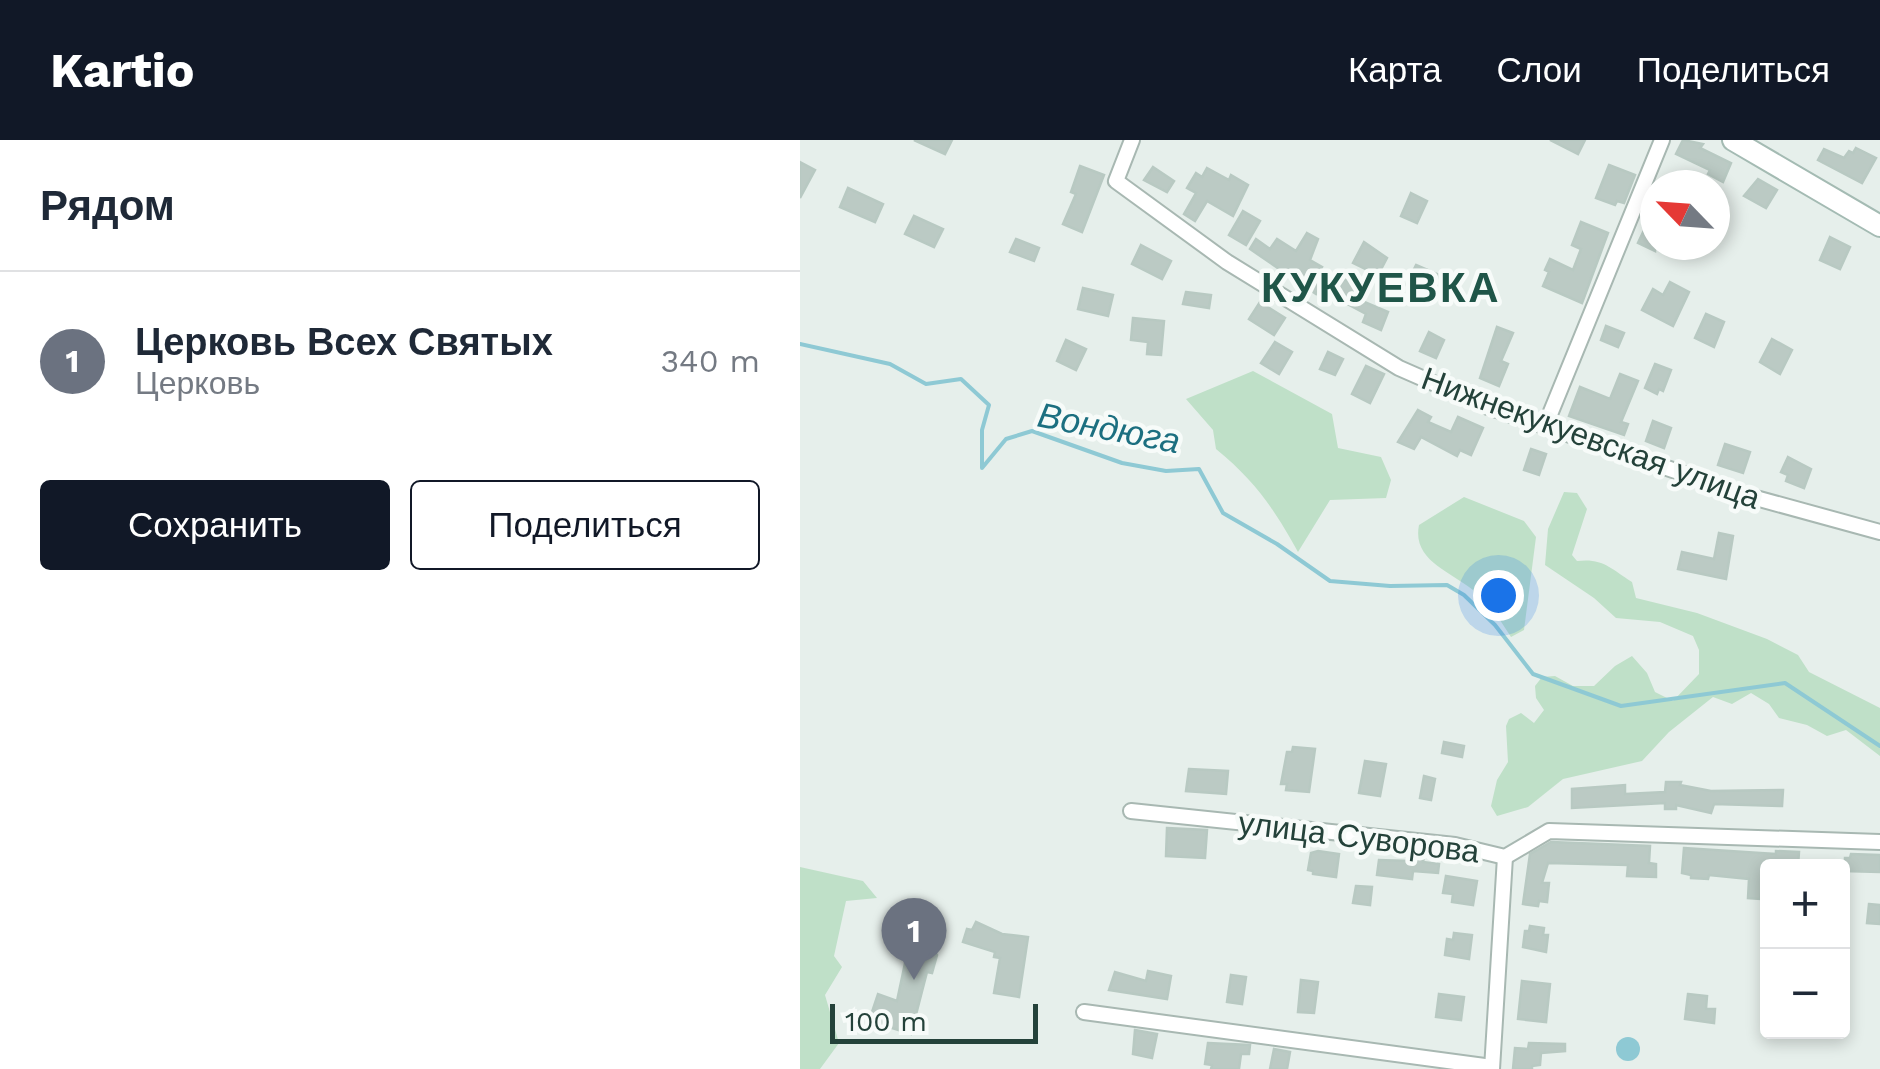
<!DOCTYPE html>
<html lang="ru">
<head>
<meta charset="utf-8">
<style>
  :root { --surface:#fff; --page:#f6f6f7; --text:#1f2937; --muted:#747a83; --line:#e0e1e3; --accent:#111827 }
  body { margin:0; font-family:"Work Sans",sans-serif; background:var(--page); color:var(--text) }
  .controls { position:absolute; right:30px; bottom:30px; display:grid; overflow:hidden; border-radius:10px; box-shadow:0 5px 15px #0003 }
  .controls button { width:90px; height:90px; display:grid; place-items:center; padding:0; border:0; border-bottom:2px solid var(--line); background:var(--surface); color:var(--text); font:50px sans-serif }
  .compass { position:absolute; left:840px; top:30px; width:90px; height:90px; border-radius:50%; background:var(--surface); box-shadow:0 5px 15px #0003; rotate:295deg }
  .scale { position:absolute; left:30px; bottom:25px; width:208px; box-sizing:border-box; padding-left:10px; border:5px solid #24423a; border-top:0; font-size:28px; line-height:35px; white-space:nowrap; color:#24423a; -webkit-text-stroke:8px #f7fbf9; paint-order:stroke }
  .you { position:absolute; left:698px; top:455px; width:35px; height:35px; margin:-25px; border:8px solid #fff; border-radius:50%; background:#1a73e8; box-shadow:0 0 0 15px #1a73e833 }
  .badge { display:grid; place-items:center; width:65px; height:65px; border-radius:50%; background:var(--accent); color:#fff; font-size:32px; font-weight:700 }
  .pin { position:absolute; translate:-50% -82px; filter:drop-shadow(0 2px 5px #0008) }
  .pin::after { content:''; position:absolute; top:52px; width:35px; height:30px; background:inherit; clip-path:polygon(0 0,100% 0,50% 100%) }
  .list { margin:0; padding:0; list-style:none }
  h2 { display:flex; justify-content:space-between; align-items:center; height:130px; margin:0; padding:0 40px; font-size:42px }
  h2 small { font-size:32px; font-weight:400; color:var(--muted) }
  .list li { display:grid; grid-template-columns:65px 1fr auto; gap:30px; align-items:center; box-sizing:border-box; height:180px; padding:0 40px; border-top:2px solid var(--line) }
  .list b { display:block; font-size:38px; white-space:nowrap }
  .list p { margin:0; font-size:32px; white-space:nowrap; color:var(--muted) }
  .list em { font-size:32px; font-style:normal; color:var(--muted) }
  .actions { display:flex; gap:20px; padding:30px 40px }
  .actions a { flex:1; padding:22px 0; border:2px solid var(--accent); border-radius:10px; text-align:center; font-size:35px; color:var(--accent) }
  .actions .main { background:var(--accent); color:#fff }
  .map { position:relative; flex:none; width:1080px; height:929px; overflow:hidden }
  header { display:flex; align-items:center; gap:60px; box-sizing:border-box; height:140px; padding:0 50px; background:var(--accent); color:#fff }
  header strong { font-size:48px }
  nav { display:flex; gap:55px; margin-inline-start:auto; font-size:35px }
  main { display:flex }
  aside { flex:1; background:var(--surface) }
  .map>svg:first-child { display:block }
  .green { fill:#bfe0c8 }
  .water { fill:#8ec9d4 }
  .lines { fill:none; stroke-linecap:round; stroke-linejoin:round }
  .stream { stroke:#8ec9d4; stroke-width:4 }
  .building { fill:#bbcac4; stroke:#b8c9c2; stroke-width:2.5 }
  .minor-casing { stroke:#a8b8b2; stroke-width:18 }
  .secondary-casing { stroke:#a4bbb3; stroke-width:24 }
  .minor { stroke:#fff; stroke-width:14 }
  .secondary { stroke:#fff; stroke-width:20 }
  .labels { text-anchor:middle; dominant-baseline:central; stroke-width:9; stroke-linejoin:round; paint-order:stroke }
  .street-label { font-size:32px; fill:#24423a; stroke:#f7fbf9 }
  .water-label { font-size:35px; font-style:italic; fill:#1c6f80; stroke:#f7fbf9 }
  .district-label { font-size:42px; font-weight:bold; letter-spacing:2.5px; fill:#1f5548; stroke:#f7fbf9 }
</style>
</head>
<body>
<header>
<strong>Kartio</strong>
<nav><a>Карта</a><a>Слои</a><a>Поделиться</a></nav>
</header>
<main>
<aside>
<h2>Рядом<small></small></h2>
<ul class="list">
<li><span class="badge" style="background:#6b7280">1</span><div><b>Церковь Всех Святых</b><p>Церковь</p></div><em>340 m</em></li>
</ul>
<div class="actions"><a class="main">Сохранить</a><a>Поделиться</a></div>
</aside>
<div class="map">
<svg width="1080" height="929" viewBox="0 0 1080 929">
  <rect width="100%" height="100%" fill="#e6efeb"/>
  <!-- green -->
  <g class="green">
    <path d="M 453,231 L 532,274 L 538,308 L 581,317 L 591,340 L 586,358 L 530,360 L 498,412 C 473,367 455,341 416,309 L 413,290 L 386,259 Z"/>
    <path d="M 764,352 L 777,353 L 787,369 L 772,415 L 777,421 C 803,418 810,428 832,442 L 836,458 L 897,473 L 967,499 L 998,515 L 1009,532 L 1080,568 L 1080,616 L 1046,590 L 1027,596 L 1007,585 L 979,578 L 969,564 L 951,553 L 932,564 L 913,557 L 869,592 L 842,621 L 763,639 L 728,667 L 697,676 L 691,666 L 697,640 L 708,622 L 706,586 L 709,579 L 721,573 L 734,583 L 744,570 L 736,558 L 735,546 L 742,537 L 755,536 L 773,546 L 794,546 L 815,526 L 832,516 L 847,533 L 855,552 L 873,561 L 899,534 L 899,510 L 893,496 L 860,482 L 816,478 L 794,458 L 745,425 L 748,389 Z"/>
    <path d="M 664,357 L 724,381 L 736,397 L 724,490 L 711,497 L 698,477 L 676,464 L 673,450 C 649,431 612,420 619,385 Z"/>
    <path d="M 0,727 L 63,741 L 77,758 L 46,761 L 34,816 L 42,827 L 25,855 L 39,903 L 20,929 L 0,929 Z"/>
  </g>
  <!-- water -->
  <circle class="water" cx="828" cy="909" r="12"/>
  <g class="lines">
    <!-- stream -->
    <path class="stream" d="M 0,204 L 90,224 L 126,244 L 161,239 L 189,265 L 182,290 L 182,328 L 206,299 L 232,291 L 322,323 L 366,331 L 399,329 L 423,373 L 477,404 L 530,441 L 590,446 L 647,445 L 664,455 L 695,485 L 733,534 L 821,566 L 985,543 L 1080,606"/>
  </g>
  <!-- building -->
  <g class="building">
    <path d="M 114,0 L 152,0 L 145,14 Z"/>
    <path d="M 750,0 L 785,0 L 778,14 Z"/>
    <path d="M 883,0 L 903,4 L 900,8 L 931,23 L 923,42 L 908,34 L 910,30 L 876,14 Z"/>
    <path d="M 1056,8 L 1076,18 L 1062,43 L 1018,20 L 1024,9 L 1044,18 L 1049,11 L 1053,13 Z"/>
    <path d="M 0,22 L 15,30 L 0,58 Z"/>
    <path d="M 809,25 L 835,35 L 824,63 L 817,61 L 815,65 L 796,58 Z"/>
    <path d="M 280,26 L 304,35 L 282,92 L 263,84 L 276,54 L 271,52 Z"/>
    <path d="M 353,27 L 374,41 L 367,52 L 344,40 Z"/>
    <path d="M 407,28 L 429,40 L 431,35 L 448,45 L 433,76 L 407,61 L 395,81 L 384,74 L 396,53 L 387,48 L 396,33 L 402,37 Z"/>
    <path d="M 958,39 L 977,50 L 966,68 L 944,56 Z"/>
    <path d="M 48,48 L 83,64 L 75,82 L 40,67 Z"/>
    <path d="M 611,53 L 627,61 L 617,83 L 601,76 Z"/>
    <path d="M 443,71 L 460,81 L 446,105 L 429,95 Z"/>
    <path d="M 114,76 L 143,89 L 134,107 L 105,94 Z"/>
    <path d="M 781,82 L 808,93 L 782,163 L 743,146 L 749,132 L 745,130 L 750,119 L 773,130 L 781,109 L 772,105 Z"/>
    <path d="M 846,86 L 855,91 L 855,111 L 838,103 Z"/>
    <path d="M 507,93 L 518,99 L 510,120 L 522,127 L 517,135 L 539,148 L 544,139 L 566,152 L 562,161 L 588,172 L 581,190 L 563,182 L 566,174 L 519,149 L 516,154 L 450,109 L 456,99 L 470,109 L 477,99 L 496,111 Z"/>
    <path d="M 1030,97 L 1050,107 L 1040,129 L 1020,120 Z"/>
    <path d="M 216,99 L 239,108 L 234,121 L 210,112 Z"/>
    <path d="M 564,102 L 587,118 L 578,135 L 553,123 Z"/>
    <path d="M 341,105 L 371,121 L 362,139 L 332,124 Z"/>
    <path d="M 616,125 L 639,135 L 630,155 L 606,145 Z"/>
    <path d="M 870,142 L 889,152 L 873,186 L 842,170 L 853,149 L 863,155 Z"/>
    <path d="M 283,148 L 313,155 L 308,176 L 278,169 Z"/>
    <path d="M 386,152 L 411,155 L 409,168 L 383,164 Z"/>
    <path d="M 460,162 L 485,178 L 474,195 L 449,179 Z"/>
    <path d="M 906,174 L 924,182 L 914,207 L 895,198 Z"/>
    <path d="M 333,178 L 364,181 L 361,215 L 347,214 L 348,202 L 331,200 Z"/>
    <path d="M 806,186 L 824,193 L 818,207 L 801,200 Z"/>
    <path d="M 697,187 L 713,193 L 701,221 L 708,224 L 699,246 L 680,238 Z"/>
    <path d="M 629,192 L 644,200 L 636,218 L 620,211 Z"/>
    <path d="M 972,199 L 992,210 L 980,234 L 960,222 Z"/>
    <path d="M 266,200 L 286,209 L 276,230 L 257,221 Z"/>
    <path d="M 475,202 L 492,212 L 479,234 L 461,223 Z"/>
    <path d="M 528,212 L 543,219 L 535,235 L 520,229 Z"/>
    <path d="M 855,224 L 871,230 L 863,251 L 859,249 L 857,254 L 845,248 Z"/>
    <path d="M 566,226 L 584,234 L 570,263 L 552,254 Z"/>
    <path d="M 820,234 L 838,241 L 821,282 L 828,284 L 824,295 L 769,276 L 780,247 L 810,259 Z"/>
    <path d="M 618,270 L 631,277 L 628,282 L 651,292 L 658,277 L 683,288 L 671,315 L 660,310 L 657,316 L 621,297 L 614,309 L 598,302 Z"/>
    <path d="M 853,281 L 871,288 L 864,308 L 846,301 Z"/>
    <path d="M 925,304 L 950,312 L 943,333 L 918,325 Z"/>
    <path d="M 731,309 L 746,314 L 739,335 L 724,330 Z"/>
    <path d="M 988,317 L 1011,329 L 1004,348 L 986,341 L 988,335 L 981,332 Z"/>
    <path d="M 919,393 L 933,396 L 926,439 L 878,429 L 882,412 L 914,419 Z"/>
    <path d="M 644,602 L 664,606 L 662,617 L 642,613 Z"/>
    <path d="M 493,607 L 515,609 L 509,652 L 486,650 L 487,644 L 481,644 L 487,612 L 492,612 Z"/>
    <path d="M 565,621 L 586,624 L 580,656 L 559,653 Z"/>
    <path d="M 389,629 L 428,631 L 426,654 L 386,651 Z"/>
    <path d="M 624,636 L 635,639 L 631,660 L 620,658 Z"/>
    <path d="M 866,642 L 881,642 L 880,645 L 911,651 L 983,650 L 982,666 L 914,664 L 911,673 L 876,665 L 876,669 L 865,669 L 865,663 L 772,668 L 772,649 L 825,645 L 825,654 L 865,652 Z"/>
    <path d="M 367,688 L 407,690 L 405,718 L 366,716 Z"/>
    <path d="M 751,702 L 850,706 L 849,723 L 856,724 L 856,737 L 827,736 L 828,725 L 748,723 L 742,743 L 749,743 L 747,762 L 739,761 L 738,766 L 723,764 L 730,714 Z"/>
    <path d="M 884,708 L 976,714 L 976,711 L 999,712 L 998,726 L 966,726 L 960,759 L 948,758 L 949,739 L 909,735 L 908,739 L 891,738 L 891,735 L 882,733 Z"/>
    <path d="M 518,711 L 539,714 L 536,737 L 513,734 L 513,731 L 508,730 L 511,713 Z"/>
    <path d="M 611,711 L 625,712 L 623,722 L 639,724 L 638,733 L 613,731 L 612,739 L 577,735 L 579,720 L 610,721 Z"/>
    <path d="M 1051,714 L 1080,715 L 1080,732 L 1044,731 L 1045,718 L 1050,718 Z"/>
    <path d="M 646,736 L 677,741 L 673,765 L 652,762 L 653,754 L 643,753 Z"/>
    <path d="M 556,746 L 572,747 L 570,765 L 553,763 Z"/>
    <path d="M 1069,764 L 1080,765 L 1080,784 L 1067,783 Z"/>
    <path d="M 176,782 L 202,794 L 228,797 L 219,857 L 194,853 L 200,818 L 194,817 L 195,812 L 163,802 L 167,789 L 172,790 Z"/>
    <path d="M 730,786 L 744,788 L 743,795 L 748,795 L 746,812 L 723,807 L 725,791 L 729,791 Z"/>
    <path d="M 654,793 L 672,795 L 669,819 L 645,815 L 647,799 L 653,800 Z"/>
    <path d="M 119,802 L 128,804 L 137,815 L 132,833 L 127,832 L 111,894 L 69,881 L 78,854 L 97,861 L 108,809 Z"/>
    <path d="M 348,831 L 371,836 L 367,859 L 309,850 L 315,832 L 346,841 Z"/>
    <path d="M 431,835 L 446,837 L 442,864 L 427,862 Z"/>
    <path d="M 501,840 L 518,842 L 514,873 L 498,872 Z"/>
    <path d="M 722,841 L 750,844 L 746,882 L 718,879 Z"/>
    <path d="M 639,854 L 664,857 L 661,880 L 636,877 Z"/>
    <path d="M 888,854 L 907,856 L 906,869 L 915,869 L 914,883 L 885,879 Z"/>
    <path d="M 335,890 L 357,894 L 352,918 L 333,914 Z"/>
    <path d="M 408,903 L 450,905 L 449,914 L 441,914 L 439,929 L 411,929 L 412,925 L 405,924 Z"/>
    <path d="M 729,903 L 765,904 L 765,911 L 741,913 L 740,925 L 732,926 L 732,929 L 713,929 L 715,908 L 728,909 Z"/>
    <path d="M 474,909 L 490,912 L 487,929 L 470,929 Z"/>
  </g>
  <g class="lines">
    <!-- minor casing -->
    <g class="minor-casing">
      <g id="minor">
        <path d="M 332,0 L 316,41 L 427,122 L 599,228 L 688,267 L 952,357 L 1080,392"/>
        <path d="M 746,284 L 862,0"/>
        <path d="M 331,671 L 655,705 L 705,717 L 749,691 L 1080,702"/>
        <path d="M 284,872 L 692,927"/>
        <path d="M 692,929 L 705,717"/>
      </g>
    </g>
    <!-- secondary casing -->
    <g class="secondary-casing">
      <path id="secondary" d="M 933,0 L 1080,86"/>
    </g>
    <!-- minor -->
    <use href="#minor" class="minor"/>
    <!-- secondary -->
    <use href="#secondary" class="secondary"/>
  </g>
  <g class="labels">
    <!-- street labels -->
    <g class="street-label">
      <text transform="translate(791 298) rotate(20)">Нижнекукуевская улица</text>
      <text transform="translate(559 697) rotate(7)">улица Суворова</text>
    </g>
    <!-- water labels -->
    <g class="water-label">
      <text transform="translate(309 288) rotate(11)">Вондюга</text>
    </g>
    <!-- district labels -->
    <g class="district-label">
      <text x="581" y="147">КУКУЕВКА</text>
    </g>
  </g>
</svg>
<div class="controls">
<button>+</button>
<button>−</button>
</div>
<svg class="compass" viewBox="-18 -18 36 36"><path d="M0-13l5 13h-10z" fill="#e53935"/><path d="M0 13l5-13h-10z" fill="#747a83"/></svg>
<div class="scale">100 m</div>
<div class="you"></div>
<div class="pin badge" style="left:114px;top:840px;background:#6b7280">1</div>
</div>
</main>
</body>
</html>
